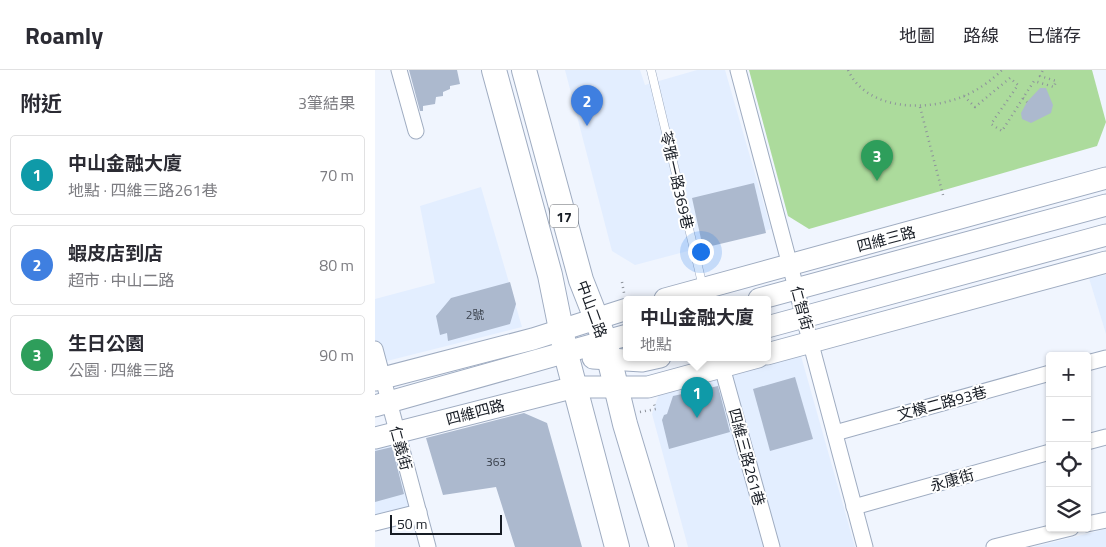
<!DOCTYPE html>
<html lang="zh-TW">
<head>
<meta charset="utf-8">
<style>
  :root { --surface:#fff; --page:#f2f2f3; --text:#2b2b33; --muted:#7c7c81; --line:#e1e1e2; --accent:#2563eb }
  body { margin:0; font-family:"Titillium Web","Noto Sans TC",sans-serif; background:var(--page); color:var(--text) }
  .controls { position:absolute; right:15px; bottom:15px; display:grid; overflow:hidden; border-radius:5px; box-shadow:0 1px 4px #0004 }
  .controls button { width:45px; height:45px; display:grid; place-items:center; padding:0; border:0; border-bottom:1px solid var(--line); background:var(--surface); color:var(--text); font:25px sans-serif }
  .scale { position:absolute; left:15px; bottom:12px; width:112px; box-sizing:border-box; padding-left:5px; border:2px solid #171c24; border-top:0; font-size:14px; line-height:18px; white-space:nowrap; color:#171c24; -webkit-text-stroke:4px #fff; paint-order:stroke }
  .you { position:absolute; left:325px; top:181px; width:18px; height:18px; margin:-12px; border:4px solid #fff; border-radius:50%; background:#1a73e8; box-shadow:0 0 0 8px #1a73e833 }
  .badge { display:grid; place-items:center; width:32px; height:32px; border-radius:50%; background:var(--accent); color:#fff; font-size:16px; font-weight:700 }
  .pin { position:absolute; translate:-50% -41px; filter:drop-shadow(0 1px 2px #0008) }
  .pin::after { content:''; position:absolute; top:26px; width:18px; height:15px; background:inherit; clip-path:polygon(0 0,100% 0,50% 100%) }
  .popup { position:absolute; left:248px; top:226px; width:148px; height:65px; box-sizing:border-box; display:grid; place-content:center; border-radius:5px; background:var(--surface); filter:drop-shadow(0 1px 4px #0005); font-size:16px; white-space:nowrap; color:var(--muted) }
  .popup b { font-size:19px; color:var(--text) }
  .popup::after { content:''; position:absolute; left:50%; top:100%; margin-left:-10px; border:10px solid transparent; border-top-color:var(--surface) }
  .list { margin:0; padding:0; list-style:none }
  h2 { display:flex; justify-content:space-between; align-items:center; height:65px; margin:0; padding:0 20px; font-size:21px }
  h2 small { font-size:16px; font-weight:400; color:var(--muted) }
  .list li { display:grid; grid-template-columns:32px 1fr auto; gap:15px; align-items:center; box-sizing:border-box; height:80px; margin:0 10px 10px; padding:0 10px; border:1px solid var(--line); border-radius:5px }
  .list b { display:block; font-size:19px; white-space:nowrap }
  .list p { margin:0; font-size:16px; white-space:nowrap; color:var(--muted) }
  .list em { font-size:16px; font-style:normal; color:var(--muted) }
  .icon { flex:none; width:28px; height:28px; fill:none; stroke:currentColor; stroke-width:2; stroke-linecap:round; stroke-linejoin:round }
  .map { position:relative; flex:none; width:731px; height:477px; overflow:hidden }
  header { display:flex; align-items:center; gap:30px; box-sizing:border-box; height:70px; padding:0 25px; background:var(--surface); border-bottom:1px solid var(--line) }
  header strong { font-size:24px }
  nav { display:flex; gap:28px; margin-inline-start:auto; font-size:18px }
  main { display:flex }
  aside { flex:1; background:var(--surface) }
  .map>svg:first-child { display:block }
  .built { fill:#e3eeff }
  .green { fill:#acdb9c }
  .building { fill:#acb9ce }
  .lines { fill:none; stroke-linecap:round; stroke-linejoin:round }
  .lane-casing { stroke:#9facc1; stroke-width:9 }
  .street-casing { stroke:#9facc1; stroke-width:17 }
  .secondary-casing { stroke:#9facc1; stroke-width:23 }
  .primary-casing { stroke:#9facc1; stroke-width:26 }
  .path { stroke:#8d929b; stroke-width:2.5; stroke-dasharray:1 4; stroke-linecap:butt }
  .lane { stroke:#fff; stroke-width:8 }
  .street { stroke:#fff; stroke-width:15 }
  .secondary { stroke:#fff; stroke-width:21 }
  .primary { stroke:#fff; stroke-width:24 }
  .labels { text-anchor:middle; dominant-baseline:central; stroke-width:4; stroke-linejoin:round; paint-order:stroke }
  .number-label { font-size:12px; fill:#3c434e }
  .shield { fill:#fff; stroke:#5d6066; stroke-width:1 }
  .shield-label { font-size:14px; font-weight:bold; fill:#171c24 }
  .street-label { font-size:15px; fill:#171c24; stroke:#fff }
</style>
</head>
<body>
<header>
<strong>Roamly</strong>
<nav><a>地圖</a><a>路線</a><a>已儲存</a></nav>
</header>
<main>
<aside>
<h2>附近<small>3筆結果</small></h2>
<ul class="list">
<li><span class="badge" style="background:#0f9aa8">1</span><div><b>中山金融大廈</b><p>地點 · 四維三路261巷</p></div><em>70 m</em></li>
<li><span class="badge" style="background:#3f7fe0">2</span><div><b>蝦皮店到店</b><p>超市 · 中山二路</p></div><em>80 m</em></li>
<li><span class="badge" style="background:#2e9e5b">3</span><div><b>生日公園</b><p>公園 · 四維三路</p></div><em>90 m</em></li>
</ul>
</aside>
<div class="map">
<svg width="731" height="477" viewBox="0 0 731 477">
  <rect width="100%" height="100%" fill="#f0f5fe"/>
  <!-- built -->
  <g class="built">
    <path d="M 190,0 L 265,0 L 270,15 L 322,0 L 350,0 L 396,159 L 260,195 L 237,181 Z"/>
    <path d="M 106,117 L 147,257 L 0,294 L 0,229 L 60,213 L 45,136 Z"/>
    <path d="M 731,205 L 731,264 L 714,208 Z"/>
    <path d="M 426,286 L 480,477 L 313,477 L 277,344 L 284,324 Z"/>
    <path d="M 18,373 L 38,441 L 0,451 L 0,378 Z"/>
    <path d="M 731,459 L 731,477 L 659,477 Z"/>
  </g>
  <!-- green -->
  <path class="green" d="M 374,0 L 717,0 L 731,52 L 722,76 L 434,159 L 413,146 Z"/>
  <!-- building -->
  <g class="building">
    <path d="M 34,0 L 82,0 L 85,14 L 75,16 L 75,19 L 68,22 L 68,26 L 61,27 L 60,34 L 48,36 L 48,41 L 45,41 Z"/>
    <path d="M 665,18 L 671,18 L 678,35 L 676,43 L 656,53 L 647,49 L 646,43 L 652,32 Z"/>
    <path d="M 379,113 L 391,163 L 328,178 L 317,128 Z"/>
    <path d="M 135,212 L 141,234 L 135,254 L 73,271 L 72,263 L 65,265 L 61,246 L 76,228 Z"/>
    <path d="M 420,307 L 438,369 L 395,381 L 378,319 Z"/>
    <path d="M 343,316 L 355,362 L 294,379 L 287,350 L 289,345 L 292,344 L 298,326 Z"/>
    <path d="M 149,343 L 172,353 L 207,477 L 140,477 L 121,417 L 68,425 L 51,368 Z"/>
    <path d="M 17,377 L 29,424 L 0,432 L 0,381 Z"/>
  </g>
  <g class="lines">
    <!-- lane casing -->
    <g class="lane-casing">
      <path id="lane" d="M 276,0 L 328,217"/>
    </g>
    <!-- street casing -->
    <g class="street-casing">
      <g id="street">
        <path d="M 24,0 L 41,61"/>
        <path d="M 363,0 L 490,477"/>
        <path d="M 0,279 L 53,477"/>
        <path d="M 712,293 L 731,288"/>
        <path d="M 347,297 L 397,477"/>
        <path d="M 460,363 L 675,303"/>
        <path d="M 712,372 L 731,367"/>
        <path d="M 479,437 L 675,382"/>
        <path d="M 0,453 L 44,442"/>
        <path d="M 712,454 L 731,450"/>
        <path d="M 619,477 L 696,458"/>
      </g>
    </g>
    <!-- secondary casing -->
    <g class="secondary-casing">
      <g id="secondary">
        <path d="M 290,229 L 731,108"/>
        <path d="M 384,229 L 731,135"/>
        <path d="M 392,257 L 731,165"/>
        <path d="M 392,284 L 731,192"/>
        <path d="M 218,288 L 267,291 L 285,287"/>
        <path d="M 0,310 L 158,269 L 252,239"/>
        <path d="M 0,336 L 252,265"/>
        <path d="M 0,368 L 200,317 L 273,317 L 383,287"/>
      </g>
    </g>
    <!-- primary casing -->
    <g class="primary-casing">
      <g id="primary">
        <path d="M 119,0 L 175,205 L 191,284 L 242,477"/>
        <path d="M 149,0 L 206,210 L 230,271 L 250,354 L 287,477"/>
      </g>
    </g>
    <!-- path -->
    <g class="path">
      <path d="M 473,0 C 492,41 552,42 589,26 C 602,21 617,10 627,0"/>
      <path d="M 589,26 L 600,37 L 635,8 L 643,15 L 616,54 L 627,61 L 659,11 L 679,17 L 681,11 L 665,6 L 668,0"/>
      <path d="M 648,28 L 652,32"/>
      <path d="M 545,37 L 568,125"/>
      <path d="M 247,212 L 249,223"/>
      <path d="M 265,342 L 281,339 L 279,334"/>
    </g>
    <!-- lane -->
    <use href="#lane" class="lane"/>
    <!-- street -->
    <use href="#street" class="street"/>
    <!-- secondary -->
    <use href="#secondary" class="secondary"/>
    <!-- primary -->
    <use href="#primary" class="primary"/>
  </g>
  <g class="labels">
    <!-- number labels -->
    <g class="number-label">
      <text x="100" y="244">2號</text>
      <text x="121" y="391">363</text>
    </g>
    <!-- shield labels -->
    <rect class="shield" x="175" y="134.5" width="28" height="23" rx="4"/>
    <g class="shield-label">
      <text x="189" y="146">17</text>
    </g>
    <!-- street labels -->
    <g class="street-label">
      <text transform="translate(302 110) rotate(77)">苓雅一路369巷</text>
      <text transform="translate(511 169) rotate(-15)">四維三路</text>
      <text transform="translate(427 238) rotate(75)">仁智街</text>
      <text transform="translate(217 239) rotate(70)">中山二路</text>
      <text transform="translate(567 333) rotate(-15)">文橫二路93巷</text>
      <text transform="translate(100 342) rotate(-15)">四維四路</text>
      <text transform="translate(26 378) rotate(75)">仁義街</text>
      <text transform="translate(372 387) rotate(75)">四維三路261巷</text>
      <text transform="translate(577 410) rotate(-16)">永康街</text>
    </g>
  </g>
</svg>
<div class="controls">
<button>+</button>
<button>−</button>
<button><svg class="icon" aria-label="locate" viewBox="0 0 24 24"><circle cx="12" cy="12" r="6"/><path d="M12 2v4M12 18v4M2 12h4M18 12h4"/></svg></button>
<button><svg class="icon" aria-label="layers" viewBox="0 0 24 24"><path d="M12 4l9 5-9 5-9-5zM3 14l9 5 9-5"/></svg></button>
</div>
<div class="scale">50 m</div>
<div class="you"></div>
<div class="pin badge" style="left:322px;top:348px;background:#0f9aa8">1</div>
<div class="popup"><b>中山金融大廈</b>地點</div>
<div class="pin badge" style="left:212px;top:56px;background:#3f7fe0">2</div>
<div class="pin badge" style="left:502px;top:111px;background:#2e9e5b">3</div>
</div>
</main>
</body>
</html>
